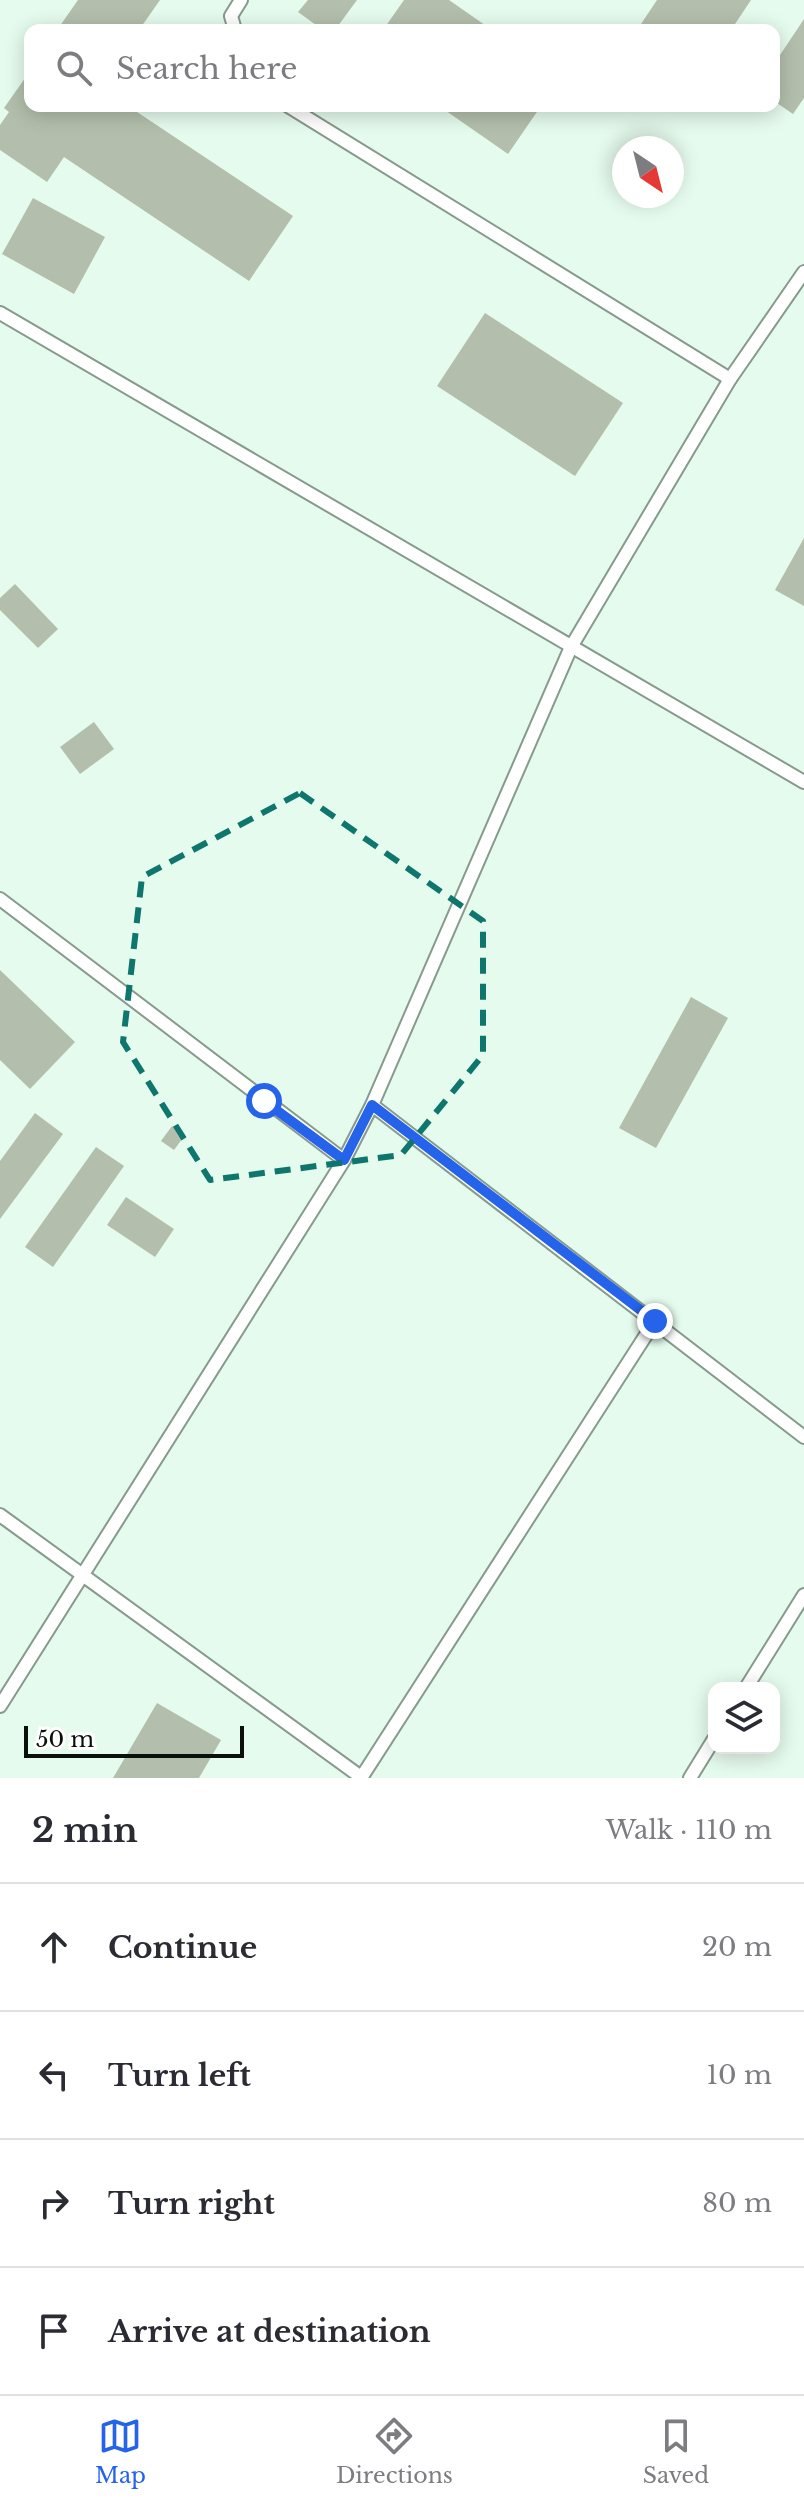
<!DOCTYPE html>
<html lang="en">
<head>
<meta charset="utf-8">
<style>
  :root { --surface:#fff; --page:#f2f2f3; --text:#2b2b33; --muted:#7c7c81; --line:#e1e1e2; --accent:#2563eb }
  body { margin:0; font-family:"Libre Baskerville",serif; background:var(--page); color:var(--text) }
  .controls { position:absolute; right:24px; bottom:24px; display:grid; overflow:hidden; border-radius:16px; box-shadow:0 4px 20px #0003 }
  .controls button { width:72px; height:72px; display:grid; place-items:center; padding:0; border:0; border-bottom:2px solid var(--line); background:var(--surface); color:var(--text); font:40px sans-serif }
  .compass { position:absolute; left:612px; top:136px; width:72px; height:72px; border-radius:50%; background:var(--surface); box-shadow:0 4px 20px #0003; rotate:145deg }
  .scale { position:absolute; left:24px; bottom:20px; width:220px; box-sizing:border-box; padding-left:8px; border:4px solid #0a110c; border-top:0; font-size:22px; line-height:28px; white-space:nowrap; color:#0a110c; -webkit-text-stroke:6px #fff; paint-order:stroke }
  .stop { position:absolute; width:24px; height:24px; margin:-18px; border:6px solid #2563eb; border-radius:50%; background:#fff }
  .stop.end { background:#2563eb; border-color:#fff; box-shadow:0 2px 8px #0008 }
  .list { margin:0; padding:0; list-style:none }
  h2 { display:flex; justify-content:space-between; align-items:center; height:104px; margin:0; padding:0 32px; font-size:34px }
  h2 small { font-size:26px; font-weight:400; color:var(--muted) }
  .list li { display:grid; grid-template-columns:52px 1fr auto; gap:24px; align-items:center; box-sizing:border-box; height:128px; padding:0 32px; border-top:2px solid var(--line) }
  .list b { display:block; font-size:30px; white-space:nowrap }
  .list em { font-size:26px; font-style:normal; color:var(--muted) }
  .icon { flex:none; width:44px; height:44px; fill:none; stroke:currentColor; stroke-width:2; stroke-linecap:round; stroke-linejoin:round }
  .map { position:relative; flex:none; width:804px; height:1778px; overflow:hidden }
  .search { position:absolute; background:var(--surface); box-shadow:0 4px 20px #0003; left:24px; right:24px; top:24px; height:88px; display:flex; align-items:center; gap:20px; box-sizing:border-box; padding:0 28px; border-radius:16px; color:var(--muted); font-size:30px }
  .sheet { height:616px; background:var(--surface) }
  nav { display:flex; justify-content:space-around; align-items:center; box-sizing:border-box; height:112px; border-top:2px solid var(--line); background:var(--surface); font-size:22px; color:var(--muted) }
  nav a { display:grid; justify-items:center; gap:4px }
  nav .on { color:var(--accent) }
  .map>svg:first-child { display:block }
  .building { fill:#b3bfac }
  .lines { fill:none; stroke-linecap:round; stroke-linejoin:round }
  .service-casing { stroke:#869a8d; stroke-width:16 }
  .service { stroke:#fff; stroke-width:12 }
  .route { stroke:#2563eb; stroke-width:10 }
  .marked { fill:none; stroke:#0f766e; stroke-width:6; stroke-dasharray:16 10; stroke-linejoin:round }
</style>
</head>
<body>
<div class="map">
<svg width="804" height="1778" viewBox="0 0 804 1778">
  <rect width="100%" height="100%" fill="#e5fbed"/>
  <!-- building -->
  <g class="building">
    <path d="M 78,0 L 160,0 L 139,30 L 57,30 Z"/>
    <path d="M 308,0 L 357,0 L 335,30 L 323,30 L 298,12 Z"/>
    <path d="M 404,0 L 449,0 L 492,30 L 383,30 Z"/>
    <path d="M 657,0 L 751,0 L 731,30 L 645,30 L 639,27 Z"/>
    <path d="M 804,19 L 804,98 L 793,114 L 774,101 L 774,64 Z"/>
    <path d="M 30,71 L 30,106 L 128,106 L 293,216 L 249,281 L 64,157 L 47,182 L 0,150 L 0,125 L 9,112 L 4,108 Z"/>
    <path d="M 439,106 L 541,106 L 508,154 Z"/>
    <path d="M 33,198 L 105,237 L 74,294 L 2,254 Z"/>
    <path d="M 485,313 L 623,403 L 575,476 L 437,386 Z"/>
    <path d="M 804,538 L 804,606 L 775,590 Z"/>
    <path d="M 15,584 L 58,629 L 38,648 L 0,610 L 0,598 Z"/>
    <path d="M 94,722 L 114,749 L 80,774 L 60,747 Z"/>
    <path d="M 0,970 L 75,1042 L 30,1089 L 0,1060 Z"/>
    <path d="M 691,997 L 728,1018 L 656,1148 L 619,1128 Z"/>
    <path d="M 35,1113 L 63,1134 L 0,1219 L 0,1161 Z"/>
    <path d="M 172,1126 L 185,1135 L 174,1150 L 161,1141 Z"/>
    <path d="M 96,1147 L 124,1166 L 53,1267 L 25,1247 Z"/>
    <path d="M 126,1197 L 174,1229 L 155,1257 L 107,1225 Z"/>
    <path d="M 157,1703 L 221,1740 L 199,1778 L 113,1778 Z"/>
  </g>
  <g class="lines">
    <!-- service casing -->
    <g class="service-casing">
      <g id="service">
        <path d="M 235,30 L 231,16 L 241,0"/>
        <path d="M 288,106 L 730,379"/>
        <path d="M 0,313 L 804,782"/>
        <path d="M 0,899 L 344,1160"/>
        <path d="M 372,1105 L 804,1437"/>
        <path d="M 0,1515 L 361,1777"/>
        <path d="M 746,1688 L 804,1595"/>
        <path d="M 0,1706 L 344,1160 L 372,1105 L 571,647 L 730,379 L 804,272"/>
        <path d="M 361,1778 L 655,1321"/>
        <path d="M 690,1778 L 714,1739"/>
      </g>
    </g>
    <!-- service -->
    <use href="#service" class="service"/>
  </g>
  <g class="lines">
    <!-- route -->
    <path class="route" d="M 264,1101 L 344,1160 L 372,1105 L 655,1321"/>
  </g>
  <!-- marked area -->
  <path class="marked" d="M 300,793 L 483,921 L 483,1055 L 401,1155 L 210,1180 L 123,1042 L 142,877 Z"/>
</svg>
<div class="controls">
<button><svg class="icon" aria-label="layers" viewBox="0 0 24 24"><path d="M12 4l9 5-9 5-9-5zM3 14l9 5 9-5"/></svg></button>
</div>
<svg class="compass" viewBox="-18 -18 36 36"><path d="M0-13l5 13h-10z" fill="#e53935"/><path d="M0 13l5-13h-10z" fill="#7c7c81"/></svg>
<div class="scale">50 m</div>
<div class="stop" style="left:264px;top:1101px"></div>
<div class="stop end" style="left:655px;top:1321px"></div>
<div class="search"><svg class="icon" aria-label="search" viewBox="0 0 24 24"><circle cx="10" cy="10" r="6"/><path d="M15 15l6 6"/></svg>Search here</div>
</div>
<section class="sheet">
<h2>2 min<small>Walk · 110 m</small></h2>
<ul class="list">
<li><svg class="icon" aria-label="ahead" viewBox="0 0 24 24"><path d="M12 20V5M6 11l6-6 6 6"/></svg><div><b>Continue</b></div><em>20 m</em></li>
<li><svg class="icon" aria-label="left" viewBox="0 0 24 24"><path d="M17 20v-9H6M10 6l-5 5 5 5"/></svg><div><b>Turn left</b></div><em>10 m</em></li>
<li><svg class="icon" aria-label="right" viewBox="0 0 24 24"><path d="M7 20v-9h11M14 6l5 5-5 5"/></svg><div><b>Turn right</b></div><em>80 m</em></li>
<li><svg class="icon" aria-label="arrive" viewBox="0 0 24 24"><path d="M6 21V4h12l-3 4 3 4H6"/></svg><div><b>Arrive at destination</b></div></li>
</ul>
</section>
<nav>
<a class="on"><svg class="icon" aria-label="map" viewBox="0 0 24 24"><path d="M3 6l6-2 6 2 6-2v14l-6 2-6-2-6 2zM9 4v14M15 6v14"/></svg>Map</a>
<a><svg class="icon" aria-label="directions" viewBox="0 0 24 24"><path d="M12 3l9 9-9 9-9-9zM9 14v-3h6M13 9l2 2-2 2"/></svg>Directions</a>
<a><svg class="icon" aria-label="saved" viewBox="0 0 24 24"><path d="M7 4h10v16l-5-4-5 4z"/></svg>Saved</a>
</nav>
</body>
</html>
